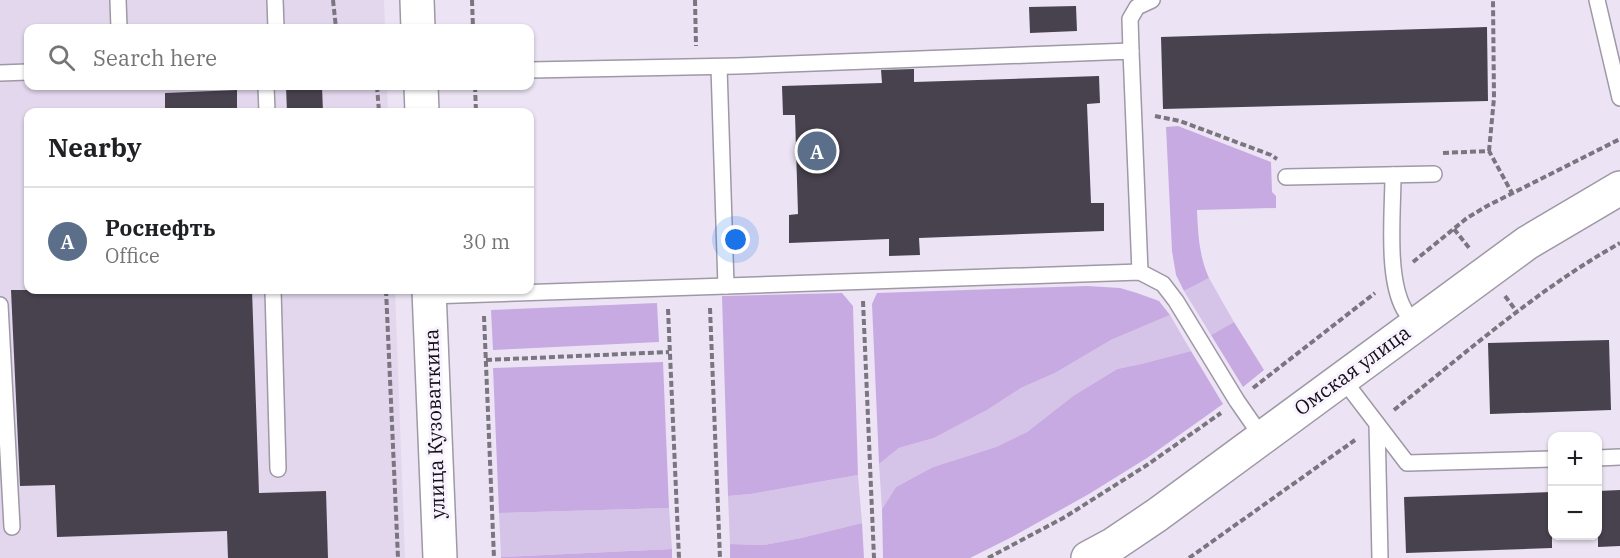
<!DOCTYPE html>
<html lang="en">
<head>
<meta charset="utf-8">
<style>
  :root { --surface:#fff; --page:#f2f2f2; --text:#202124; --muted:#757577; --line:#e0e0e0; --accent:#b45309 }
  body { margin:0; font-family:"IBM Plex Serif",serif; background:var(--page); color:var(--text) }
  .controls { position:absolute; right:18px; bottom:18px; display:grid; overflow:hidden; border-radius:12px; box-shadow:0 2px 4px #0004 }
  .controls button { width:54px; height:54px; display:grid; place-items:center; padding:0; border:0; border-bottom:2px solid var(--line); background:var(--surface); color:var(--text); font:30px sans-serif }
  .you { position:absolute; left:736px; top:240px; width:21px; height:21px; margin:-15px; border:4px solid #fff; border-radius:50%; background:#1a73e8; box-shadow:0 0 0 9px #1a73e833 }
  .badge { display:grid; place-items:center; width:39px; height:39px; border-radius:50%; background:var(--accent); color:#fff; font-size:20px; font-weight:700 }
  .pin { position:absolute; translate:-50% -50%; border:3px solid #fff; box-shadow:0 2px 6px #0006 }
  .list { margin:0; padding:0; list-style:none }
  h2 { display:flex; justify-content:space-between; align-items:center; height:78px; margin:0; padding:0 24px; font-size:26px }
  h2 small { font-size:20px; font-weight:400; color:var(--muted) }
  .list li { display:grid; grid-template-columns:39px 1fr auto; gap:18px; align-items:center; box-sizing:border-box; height:108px; padding:0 24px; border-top:2px solid var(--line) }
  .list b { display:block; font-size:22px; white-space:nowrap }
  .list p { margin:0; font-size:20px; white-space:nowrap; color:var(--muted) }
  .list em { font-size:20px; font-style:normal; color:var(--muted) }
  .icon { flex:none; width:33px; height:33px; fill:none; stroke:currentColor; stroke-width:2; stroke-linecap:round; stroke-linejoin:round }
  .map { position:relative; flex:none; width:1620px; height:558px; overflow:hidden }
  .search { position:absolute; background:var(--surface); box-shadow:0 2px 4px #0004; left:24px; top:24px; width:510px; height:66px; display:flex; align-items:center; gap:15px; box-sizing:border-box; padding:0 21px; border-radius:12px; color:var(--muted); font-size:22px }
  .panel { position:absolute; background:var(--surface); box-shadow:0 2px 4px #0004; left:24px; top:108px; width:510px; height:186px; border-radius:12px }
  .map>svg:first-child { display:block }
  .built { fill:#e2d7ed }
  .green { fill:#d6c3e8 }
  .forest { fill:#c8aae3 }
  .building { fill:#48424e }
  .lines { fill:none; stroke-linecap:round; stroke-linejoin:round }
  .lane-casing { stroke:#9f98a6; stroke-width:18 }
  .secondary-casing { stroke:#9f98a6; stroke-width:36 }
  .path { stroke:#7a757f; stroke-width:4; stroke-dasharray:6 3; stroke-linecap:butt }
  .lane { stroke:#fff; stroke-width:15 }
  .secondary { stroke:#fff; stroke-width:33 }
  .labels { text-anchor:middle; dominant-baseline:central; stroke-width:6; stroke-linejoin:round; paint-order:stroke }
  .street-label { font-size:20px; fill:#131015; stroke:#f9f2ff }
</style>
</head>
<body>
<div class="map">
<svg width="1620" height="558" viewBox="0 0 1620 558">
  <rect width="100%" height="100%" fill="#ece4f4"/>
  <!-- built -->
  <path class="built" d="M 0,0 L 384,0 L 385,28 L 28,28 L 28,86 L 387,86 L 388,112 L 28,112 L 28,290 L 395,290 L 405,558 L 0,558 Z"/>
  <!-- green -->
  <g class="green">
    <path d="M 1209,278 L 1234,322 L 1211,335 L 1184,291 Z"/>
    <path d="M 1170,315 L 1191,351 L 1141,364 L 1117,369 L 1073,396 L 1027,432 L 996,447 L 933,467 L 896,487 L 882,509 L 879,464 L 899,448 L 934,438 L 987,410 L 1021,388 L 1055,373 L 1111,340 Z"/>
    <path d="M 858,475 L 862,523 L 801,538 L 764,545 L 730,544 L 728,496 L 751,494 Z"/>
    <path d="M 669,508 L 672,549 L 501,557 L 499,513 Z"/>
  </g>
  <!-- forest -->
  <g class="forest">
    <path d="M 1178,126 L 1271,162 L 1272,192 L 1276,196 L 1276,208 L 1197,210 C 1198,234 1199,256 1209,278 L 1184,291 L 1176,275 L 1172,251 L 1166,127 Z"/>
    <path d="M 1087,286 L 1120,288 L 1137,293 L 1159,301 L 1170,315 L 1111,340 L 1055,373 L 1021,388 L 987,410 L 934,438 L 899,448 L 879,464 L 872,304 L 877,293 Z"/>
    <path d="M 842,293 L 853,306 L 858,475 L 751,494 L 728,496 L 722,296 Z"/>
    <path d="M 657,303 L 659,342 L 493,350 L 491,310 Z"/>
    <path d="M 1234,322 L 1264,370 L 1243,387 L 1211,335 Z"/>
    <path d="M 1191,351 L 1223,404 L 1147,458 L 1089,494 L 1012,537 L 970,558 L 883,558 L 882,509 L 896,487 L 933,467 L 996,447 L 1027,432 L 1073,396 L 1117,369 L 1141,364 Z"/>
    <path d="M 663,362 L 669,508 L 499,513 L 493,368 Z"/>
    <path d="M 862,523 L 864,558 L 730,558 L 730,544 L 764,545 L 801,538 Z"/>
    <path d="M 672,549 L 672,558 L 501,558 L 501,557 Z"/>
  </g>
  <!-- building -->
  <g class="building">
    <path d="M 1076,6 L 1077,31 L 1030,33 L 1029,7 Z"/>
    <path d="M 1487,27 L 1488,101 L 1163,109 L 1161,37 Z"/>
    <path d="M 914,69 L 914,82 L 1099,76 L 1100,103 L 1087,104 L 1091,203 L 1104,203 L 1104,231 L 919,238 L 920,255 L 889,256 L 889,239 L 789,243 L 789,215 L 798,214 L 795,115 L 783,115 L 782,86 L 882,83 L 881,70 Z"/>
    <path d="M 286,86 L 322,86 L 323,112 L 287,112 Z"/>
    <path d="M 237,90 L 237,112 L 165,112 L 165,93 Z"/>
    <path d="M 11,290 L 252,290 L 259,493 L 326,491 L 328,558 L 228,558 L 227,531 L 57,537 L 55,485 L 20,486 Z"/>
    <path d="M 1609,340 L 1611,410 L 1490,414 L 1488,343 Z"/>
    <path d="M 1620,490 L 1620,546 L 1598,547 L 1598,491 Z"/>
    <path d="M 1552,492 L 1552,548 L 1406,553 L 1404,497 Z"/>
  </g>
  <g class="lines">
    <!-- lane casing -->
    <g class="lane-casing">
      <g id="lane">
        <path d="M 118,0 L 119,28"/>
        <path d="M 275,0 L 276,28"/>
        <path d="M 1597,0 L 1620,98"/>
        <path d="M 1131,51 L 1130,19 L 1137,7 L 1152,0"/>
        <path d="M 719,67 L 726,286"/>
        <path d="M 530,70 L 737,66 L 1131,51 L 1140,272"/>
        <path d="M 0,73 L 28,72"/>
        <path d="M 266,86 L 267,112"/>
        <path d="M 1393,175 C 1393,212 1386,277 1404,309 C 1407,314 1411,319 1415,324"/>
        <path d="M 1286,177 L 1434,174"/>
        <path d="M 273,290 L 278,469"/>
        <path d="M 429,296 L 1140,272 L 1163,284 L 1176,301 L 1237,401 L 1262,437"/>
        <path d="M 0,305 L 12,527"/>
        <path d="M 1342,378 L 1407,463 L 1552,459"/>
        <path d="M 1377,424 L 1380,558"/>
        <path d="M 1598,458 L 1620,457"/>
      </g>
    </g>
    <!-- secondary casing -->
    <g class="secondary-casing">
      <g id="secondary">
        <path d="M 417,0 L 418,28"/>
        <path d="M 421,86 L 422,112"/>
        <path d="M 429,290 L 440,558"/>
        <path d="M 1088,558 L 1114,544 L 1157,515 L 1527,243 L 1620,188"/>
      </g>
    </g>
    <!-- path -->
    <g class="path">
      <path d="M 333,0 L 336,28"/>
      <path d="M 472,0 L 473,28"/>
      <path d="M 695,0 L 696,46"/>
      <path d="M 377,86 L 379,112"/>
      <path d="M 475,86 L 476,112"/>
      <path d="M 1155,116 L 1180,121 L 1271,155 L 1277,159"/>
      <path d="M 1489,151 L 1494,98 L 1493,0"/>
      <path d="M 1443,153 L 1489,151 L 1512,193"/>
      <path d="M 1454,229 L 1470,249"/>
      <path d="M 1413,262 L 1467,218 L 1487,206 L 1620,139"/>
      <path d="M 386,290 L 398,558"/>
      <path d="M 1505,296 L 1517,312"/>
      <path d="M 863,301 L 874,558"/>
      <path d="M 710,308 L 720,558"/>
      <path d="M 668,309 L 679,558"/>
      <path d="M 484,316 L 494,558"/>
      <path d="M 486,360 L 669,352"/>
      <path d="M 1253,388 L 1375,293"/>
      <path d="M 1394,410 C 1467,352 1538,289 1620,243"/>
      <path d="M 988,558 L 1065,517 L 1147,465 L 1221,413"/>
      <path d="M 1189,558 L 1355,440"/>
    </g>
    <!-- lane -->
    <use href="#lane" class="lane"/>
    <!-- secondary -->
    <use href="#secondary" class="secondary"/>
  </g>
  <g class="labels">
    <!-- street labels -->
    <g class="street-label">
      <text transform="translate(1352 370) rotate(-36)">Омская улица</text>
      <text transform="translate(434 424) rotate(-92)">улица Кузоваткина</text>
    </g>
  </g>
</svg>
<div class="controls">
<button>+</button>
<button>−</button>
</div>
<div class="you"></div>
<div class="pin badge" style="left:817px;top:151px;background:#5c6f8a">A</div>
<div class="search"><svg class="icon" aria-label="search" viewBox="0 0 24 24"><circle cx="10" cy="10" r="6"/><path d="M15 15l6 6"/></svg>Search here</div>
<section class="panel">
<h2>Nearby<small></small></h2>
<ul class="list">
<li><span class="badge" style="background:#5c6f8a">A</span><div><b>Роснефть</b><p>Office</p></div><em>30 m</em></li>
</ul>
</section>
</div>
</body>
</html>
